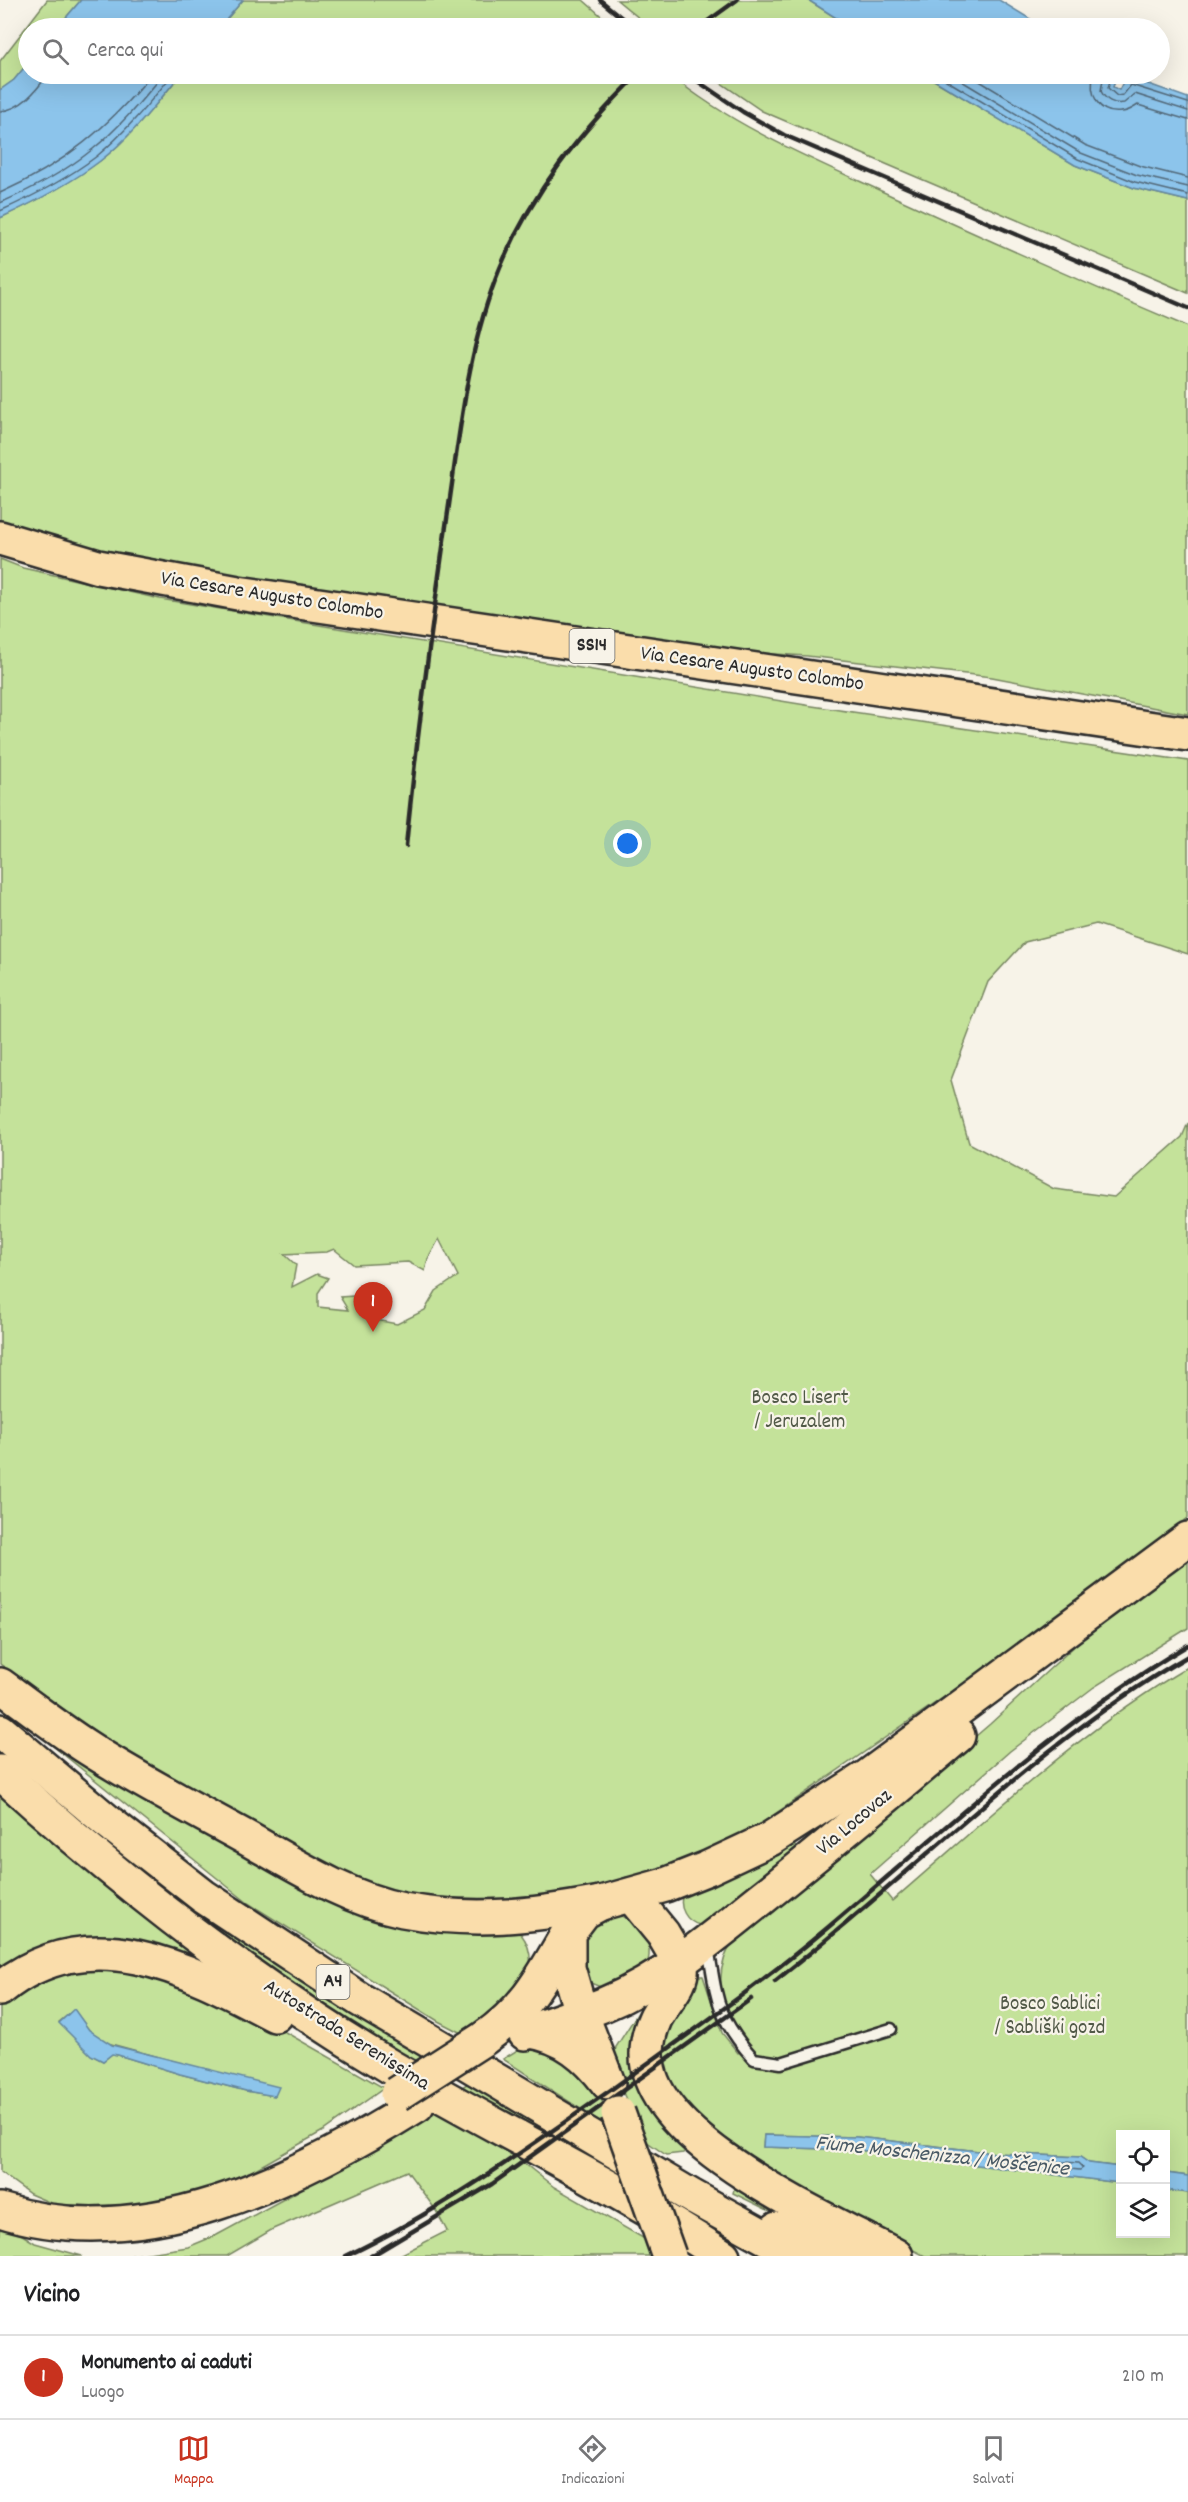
<!DOCTYPE html>
<html lang="it">
<head>
<meta charset="utf-8">
<style>
  :root { --surface:#fff; --page:#f6f6f6; --text:#202124; --muted:#757577; --line:#e0e0e0; --accent:#c8321e }
  body { margin:0; font-family:Dekko,sans-serif; background:var(--page); color:var(--text) }
  .controls { position:absolute; right:18px; bottom:18px; display:grid; overflow:hidden; border-radius:0px; box-shadow:0 6px 24px #0002 }
  .controls button { width:54px; height:54px; display:grid; place-items:center; padding:0; border:0; border-bottom:2px solid var(--line); background:var(--surface); color:var(--text); font:30px sans-serif }
  .you { position:absolute; left:628px; top:844px; width:21px; height:21px; margin:-15px; border:4px solid #fff; border-radius:50%; background:#1a73e8; box-shadow:0 0 0 9px #1a73e833 }
  .badge { display:grid; place-items:center; width:39px; height:39px; border-radius:50%; background:var(--accent); color:#fff; font-size:20px; font-weight:700 }
  .pin { position:absolute; translate:-50% -50px; filter:drop-shadow(0 2px 3px #0008) }
  .pin::after { content:''; position:absolute; top:32px; width:21px; height:18px; background:inherit; clip-path:polygon(0 0,100% 0,50% 100%) }
  .list { margin:0; padding:0; list-style:none }
  h2 { display:flex; justify-content:space-between; align-items:center; height:78px; margin:0; padding:0 24px; font-size:26px }
  h2 small { font-size:20px; font-weight:400; color:var(--muted) }
  .list li { display:grid; grid-template-columns:39px 1fr auto; gap:18px; align-items:center; box-sizing:border-box; height:84px; padding:0 24px; border-top:2px solid var(--line) }
  .list b { display:block; font-size:22px; white-space:nowrap }
  .list p { margin:0; font-size:20px; white-space:nowrap; color:var(--muted) }
  .list em { font-size:20px; font-style:normal; color:var(--muted) }
  .icon { flex:none; width:33px; height:33px; fill:none; stroke:currentColor; stroke-width:2; stroke-linecap:round; stroke-linejoin:round }
  .map { position:relative; flex:none; width:1188px; height:2256px; overflow:hidden }
  .search { position:absolute; background:var(--surface); box-shadow:0 6px 24px #0002; left:18px; right:18px; top:18px; height:66px; display:flex; align-items:center; gap:15px; box-sizing:border-box; padding:0 21px; border-radius:33px; color:var(--muted); font-size:22px }
  .sheet { height:162px; background:var(--surface) }
  nav { display:flex; justify-content:space-around; align-items:center; box-sizing:border-box; height:84px; border-top:2px solid var(--line); background:var(--surface); font-size:16px; color:var(--muted) }
  nav a { display:grid; justify-items:center; gap:3px }
  nav .on { color:var(--accent) }
  .map>svg:first-child { display:block }
  .green { fill:#c4e29a; stroke:#788662; stroke-width:1.5; fill-rule:evenodd }
  .water { fill:#8cc4eb; stroke:#65879e; stroke-width:1.5 }
  .lines { fill:none; stroke-linecap:round; stroke-linejoin:round }
  .shore { stroke:#526878; stroke-width:1.5 }
  .lane-casing { stroke:#2b2b2b; stroke-width:15 }
  .primary-casing { stroke:#2b2b2b; stroke-width:38 }
  .highway-casing { stroke:#2b2b2b; stroke-width:38 }
  .lane { stroke:#f7f3e8; stroke-width:10 }
  .primary { stroke:#faddab; stroke-width:33 }
  .highway { stroke:#faddab; stroke-width:33 }
  .rail { stroke:#2b2b2b; stroke-width:4.5 }
  .primary-bridge-casing { stroke:#2b2b2b; stroke-width:38; stroke-linecap:butt }
  .highway-bridge-casing { stroke:#2b2b2b; stroke-width:38; stroke-linecap:butt }
  .primary-bridge { stroke:#faddab; stroke-width:33 }
  .highway-bridge { stroke:#faddab; stroke-width:33 }
  .labels { text-anchor:middle; dominant-baseline:central; stroke-width:4.5; stroke-linejoin:round; paint-order:stroke }
  .shield { fill:#f7f3e8; stroke:#686764; stroke-width:1.5 }
  .shield-label { font-size:20px; font-weight:bold; fill:#2b2b2b }
  .street-label { font-size:21px; fill:#2b2b2b; stroke:#f7f3e8 }
  .park-label { font-size:21px; fill:#515947; stroke:#f7f3e8 }
  .water-label { font-size:22px; font-style:italic; fill:#485965; stroke:#f7f3e8 }
</style>
</head>
<body>
<div class="map">
<svg width="1188" height="2256" viewBox="0 0 1188 2256">
  <rect width="100%" height="100%" fill="#f7f3e8"/>
  <filter id="ink" filterUnits="userSpaceOnUse"><feTurbulence type="fractalNoise" baseFrequency=".0167" numOctaves="2"/><feDisplacementMap in="SourceGraphic" scale="12" xChannelSelector="R" yChannelSelector="G"/><feConvolveMatrix kernelMatrix="1 2 1 2 8 2 1 2 1" color-interpolation-filters="sRGB"/></filter>
  <g filter="url(#ink)">
    <!-- green -->
    <g class="green">
      <path d="M 47,0 L 81,0 L 57,28 L 28,28 L 28,63 L 14,80 L 0,90 L 0,61 Z"/>
      <path d="M 243,0 L 583,0 L 615,28 L 219,28 Z"/>
      <path d="M 617,0 L 808,0 L 852,28 L 651,28 Z"/>
      <path d="M 181,74 L 669,74 C 735,128 814,160 892,196 C 990,241 1089,285 1188,327 L 1188,714 L 992,677 L 807,656 L 709,650 L 79,552 L 0,525 L 0,218 C 35,202 69,184 100,161 C 131,137 156,104 181,74 Z"/>
      <path d="M 708,74 L 924,74 L 1075,165 L 1134,188 L 1188,201 L 1188,293 L 762,111 Z"/>
      <path d="M 0,559 L 23,568 L 160,599 L 812,706 L 1188,761 L 1188,954 L 1096,924 L 1025,942 L 988,982 L 951,1080 L 969,1143 L 1054,1189 L 1114,1197 L 1182,1137 L 1188,1123 L 1188,1518 L 1019,1645 L 756,1827 L 643,1878 L 522,1899 L 411,1897 L 301,1858 L 175,1787 L 0,1664 ZM 439,1239 L 458,1276 L 436,1291 L 425,1310 L 397,1324 L 370,1319 L 354,1296 L 340,1297 L 348,1310 L 318,1307 L 318,1293 L 328,1278 L 317,1274 L 292,1287 L 296,1265 L 284,1254 L 327,1252 L 334,1249 L 354,1265 L 408,1262 L 425,1271 L 428,1259 Z"/>
      <path d="M 1188,1552 L 1188,1628 L 1094,1687 L 1010,1751 L 870,1874 L 892,1901 C 985,1821 1082,1729 1188,1667 L 1188,2176 L 1166,2173 L 1166,2134 L 1120,2134 L 1120,2167 L 1089,2163 L 1080,2157 L 996,2153 L 857,2137 L 764,2135 L 763,2147 L 858,2150 L 1120,2183 L 1120,2234 L 1166,2234 L 1166,2190 L 1188,2193 L 1188,2256 L 925,2256 L 732,2157 L 666,2086 L 659,2035 L 696,1976 L 703,1976 L 722,2033 L 738,2053 L 747,2047 C 724,2008 707,1978 736,1936 L 856,1839 L 990,1724 L 1119,1605 Z"/>
      <path d="M 12,1713 L 192,1826 L 521,1934 C 533,1949 534,1976 522,1992 C 514,2003 480,2026 467,2036 L 438,2021 L 248,1903 Z"/>
      <path d="M 0,1794 L 128,1905 L 211,1968 L 171,1954 L 0,1977 Z"/>
      <path d="M 792,1842 L 797,1849 L 795,1854 L 714,1919 L 700,1925 C 686,1922 678,1907 683,1894 Z"/>
      <path d="M 130,1856 L 434,2057 L 420,2066 L 291,1985 L 230,1943 L 135,1867 Z"/>
      <path d="M 615,1914 C 641,1921 657,1944 645,1969 L 603,1988 L 588,1982 L 575,1947 L 584,1929 Z"/>
      <path d="M 142,1966 L 278,2028 L 384,2088 L 323,2131 L 225,2186 L 155,2210 L 67,2210 L 30,2194 L 0,2172 L 0,2002 L 46,1973 ZM 74,2010 L 89,2030 L 104,2042 L 236,2078 L 275,2096 L 246,2091 L 180,2074 L 118,2055 L 112,2054 L 103,2061 L 91,2055 L 59,2022 Z"/>
      <path d="M 648,1997 L 636,2060 L 821,2236 L 733,2193 L 734,2189 L 721,2173 L 711,2165 L 686,2150 L 683,2153 L 666,2155 L 643,2139 L 615,2074 L 614,2056 L 616,2047 Z"/>
      <path d="M 535,2042 L 597,2084 L 610,2128 L 503,2059 L 527,2044 Z"/>
      <path d="M 476,2078 L 553,2121 L 534,2134 L 459,2089 Z"/>
      <path d="M 428,2109 L 490,2136 L 554,2187 L 657,2246 L 660,2256 L 398,2256 L 447,2231 L 435,2209 L 407,2171 L 273,2229 L 227,2256 L 129,2256 L 188,2247 L 217,2235 L 293,2194 Z"/>
      <path d="M 0,2221 L 35,2243 L 82,2256 L 0,2256 Z"/>
    </g>
    <!-- water -->
    <g class="water">
      <path d="M 81,0 L 243,0 L 219,28 L 57,28 Z"/>
      <path d="M 808,0 L 999,0 L 1045,28 L 852,28 Z"/>
      <path d="M 28,63 L 28,74 L 181,74 C 156,104 131,137 100,161 C 70,184 35,202 0,218 L 0,90 L 14,80 Z"/>
      <path d="M 924,74 L 1118,74 L 1113,87 L 1119,90 L 1126,76 L 1188,98 L 1188,201 L 1134,188 L 1075,165 Z"/>
      <path d="M 74,2009 L 89,2030 L 112,2045 L 279,2087 L 275,2096 L 246,2091 L 180,2074 L 118,2055 L 112,2054 L 103,2061 L 91,2055 L 59,2023 Z"/>
      <path d="M 764,2135 L 857,2137 L 996,2153 L 1080,2157 L 1089,2163 L 1120,2167 L 1120,2183 L 858,2150 L 763,2147 Z"/>
      <path d="M 1166,2173 L 1188,2176 L 1188,2193 L 1166,2190 Z"/>
    </g>
    <g class="lines">
      <!-- shore -->
      <g class="shore">
        <path d="M 936,74 L 1078,159 L 1135,182 L 1188,195"/>
        <path d="M 950,74 L 1081,153 L 1137,175 L 1188,187"/>
        <path d="M 968,74 L 1085,145 L 1140,166 L 1188,178"/>
        <path d="M 1094,74 C 1088,93 1098,115 1121,112 C 1128,112 1133,108 1138,105 L 1188,120"/>
        <path d="M 1104,74 L 1101,91 C 1105,100 1114,105 1124,103 L 1135,94 L 1188,111"/>
        <path d="M 1112,74 L 1108,88 L 1117,96 L 1123,95 L 1131,85 L 1188,103"/>
        <path d="M 0,111 C 21,110 37,90 48,74"/>
        <path d="M 0,193 C 65,164 107,128 152,74"/>
        <path d="M 0,203 C 32,189 66,171 93,149 C 120,127 142,100 164,74"/>
        <path d="M 0,211 C 34,196 68,178 97,156 C 126,132 150,102 173,74"/>
        <path d="M 1048,2161 L 1078,2163 L 1083,2168 L 1080,2170 L 1048,2167 L 1046,2164 Z"/>
      </g>
      <!-- lane casing -->
      <g class="lane-casing">
        <path id="lane" d="M 708,1947 C 717,1999 716,2017 754,2059 L 781,2063 L 891,2029"/>
      </g>
      <!-- primary casing -->
      <g class="primary-casing">
        <g id="primary">
          <path d="M 0,538 L 98,567 L 238,593 L 1188,734"/>
          <path d="M 631,1895 L 663,1934 L 680,1963"/>
          <path d="M 581,2013 C 652,1990 703,1945 761,1899 C 828,1846 893,1791 958,1736"/>
          <path d="M 608,2083 L 581,2013 L 568,1968 L 568,1933 L 584,1912 L 601,1903 L 665,1885 L 708,1868 L 770,1839 L 867,1777 L 1188,1539"/>
        </g>
      </g>
      <!-- highway casing -->
      <g class="highway-casing">
        <g id="highway">
          <path d="M 0,1685 C 32,1708 63,1733 96,1753 C 144,1783 194,1809 243,1836 C 293,1864 345,1898 403,1910 C 473,1923 532,1916 601,1903"/>
          <path d="M 0,1731 L 107,1821 L 203,1896 L 359,1999 L 691,2196 L 799,2256"/>
          <path d="M 0,1772 C 121,1883 250,1983 391,2067 C 501,2131 616,2186 723,2256"/>
          <path d="M 680,1963 C 687,1981 662,2003 655,2019 C 650,2030 647,2042 647,2054 C 645,2141 830,2220 896,2256"/>
          <path d="M 0,1989 C 90,1916 188,1969 275,2015"/>
          <path d="M 530,2031 C 564,2036 587,2056 607,2082"/>
          <path d="M 525,2033 L 581,2013"/>
          <path d="M 483,2039 C 528,2007 541,1979 568,1933"/>
          <path d="M 0,2210 C 143,2256 297,2180 417,2105"/>
          <path d="M 777,2229 L 851,2256"/>
        </g>
      </g>
      <!-- lane -->
      <use href="#lane" class="lane"/>
      <!-- primary -->
      <use href="#primary" class="primary"/>
      <!-- highway -->
      <use href="#highway" class="highway"/>
      <!-- rail -->
      <g class="rail">
        <path d="M 600,0 L 634,28"/>
        <path d="M 698,28 L 737,0"/>
        <path d="M 687,74 L 743,112 L 784,135 L 1188,308"/>
        <path d="M 406,846 C 417,734 432,623 448,512 C 460,430 468,345 500,268 C 532,192 581,131 639,74"/>
        <path d="M 775,1981 C 914,1874 1035,1744 1188,1656"/>
        <path d="M 346,2256 C 441,2211 526,2149 612,2089 C 684,2037 758,1986 826,1929 C 944,1830 1055,1724 1188,1645"/>
        <path d="M 371,2256 L 492,2184 L 751,1999"/>
      </g>
      <!-- primary-bridge casing -->
      <g class="primary-bridge-casing">
        <path id="primary-bridge" d="M 618,2113 L 669,2256"/>
      </g>
      <!-- highway-bridge casing -->
      <g class="highway-bridge-casing">
        <path id="highway-bridge" d="M 397,2094 L 483,2039"/>
      </g>
      <!-- primary-bridge -->
      <use href="#primary-bridge" class="primary-bridge"/>
      <!-- highway-bridge -->
      <use href="#highway-bridge" class="highway-bridge"/>
    </g>
  </g>
  <g class="labels">
    <!-- shield labels -->
    <g class="shield">
      <rect x="569.5" y="629" width="45" height="34" rx="4.5"/>
      <rect x="316.5" y="1965" width="33" height="34" rx="4.5"/>
    </g>
    <g class="shield-label">
      <text x="592" y="646">SS14</text>
      <text x="333" y="1982">A4</text>
    </g>
    <!-- street labels -->
    <g class="street-label">
      <text transform="translate(272 597) rotate(9)">Via Cesare Augusto Colombo</text>
      <text transform="translate(752 670) rotate(8)">Via Cesare Augusto Colombo</text>
      <text transform="translate(855 1823) rotate(-40)">Via Locovaz</text>
      <text transform="translate(346 2036) rotate(32)">Autostrada Serenissima</text>
    </g>
    <!-- park labels -->
    <g class="park-label">
      <text x="800" y="1399">Bosco Lisert<tspan x="800" dy="24">/ Jeruzalem</tspan></text>
      <text x="1050" y="2005">Bosco Sablici<tspan x="1050" dy="24">/ Sabliški gozd</tspan></text>
    </g>
    <!-- water labels -->
    <g class="water-label">
      <text transform="translate(942 2157) rotate(6)">Fiume Moschenizza / Moščenice</text>
    </g>
  </g>
</svg>
<div class="controls">
<button><svg class="icon" aria-label="locate" viewBox="0 0 24 24"><circle cx="12" cy="12" r="6"/><path d="M12 2v4M12 18v4M2 12h4M18 12h4"/></svg></button>
<button><svg class="icon" aria-label="layers" viewBox="0 0 24 24"><path d="M12 4l9 5-9 5-9-5zM3 14l9 5 9-5"/></svg></button>
</div>
<div class="you"></div>
<div class="pin badge" style="left:373px;top:1332px">1</div>
<div class="search"><svg class="icon" aria-label="search" viewBox="0 0 24 24"><circle cx="10" cy="10" r="6"/><path d="M15 15l6 6"/></svg>Cerca qui</div>
</div>
<section class="sheet">
<h2>Vicino<small></small></h2>
<ul class="list">
<li><span class="badge">1</span><div><b>Monumento ai caduti</b><p>Luogo</p></div><em>210 m</em></li>
</ul>
</section>
<nav>
<a class="on"><svg class="icon" aria-label="map" viewBox="0 0 24 24"><path d="M3 6l6-2 6 2 6-2v14l-6 2-6-2-6 2zM9 4v14M15 6v14"/></svg>Mappa</a>
<a><svg class="icon" aria-label="directions" viewBox="0 0 24 24"><path d="M12 3l9 9-9 9-9-9zM9 14v-3h6M13 9l2 2-2 2"/></svg>Indicazioni</a>
<a><svg class="icon" aria-label="saved" viewBox="0 0 24 24"><path d="M7 4h10v16l-5-4-5 4z"/></svg>Salvati</a>
</nav>
</body>
</html>
